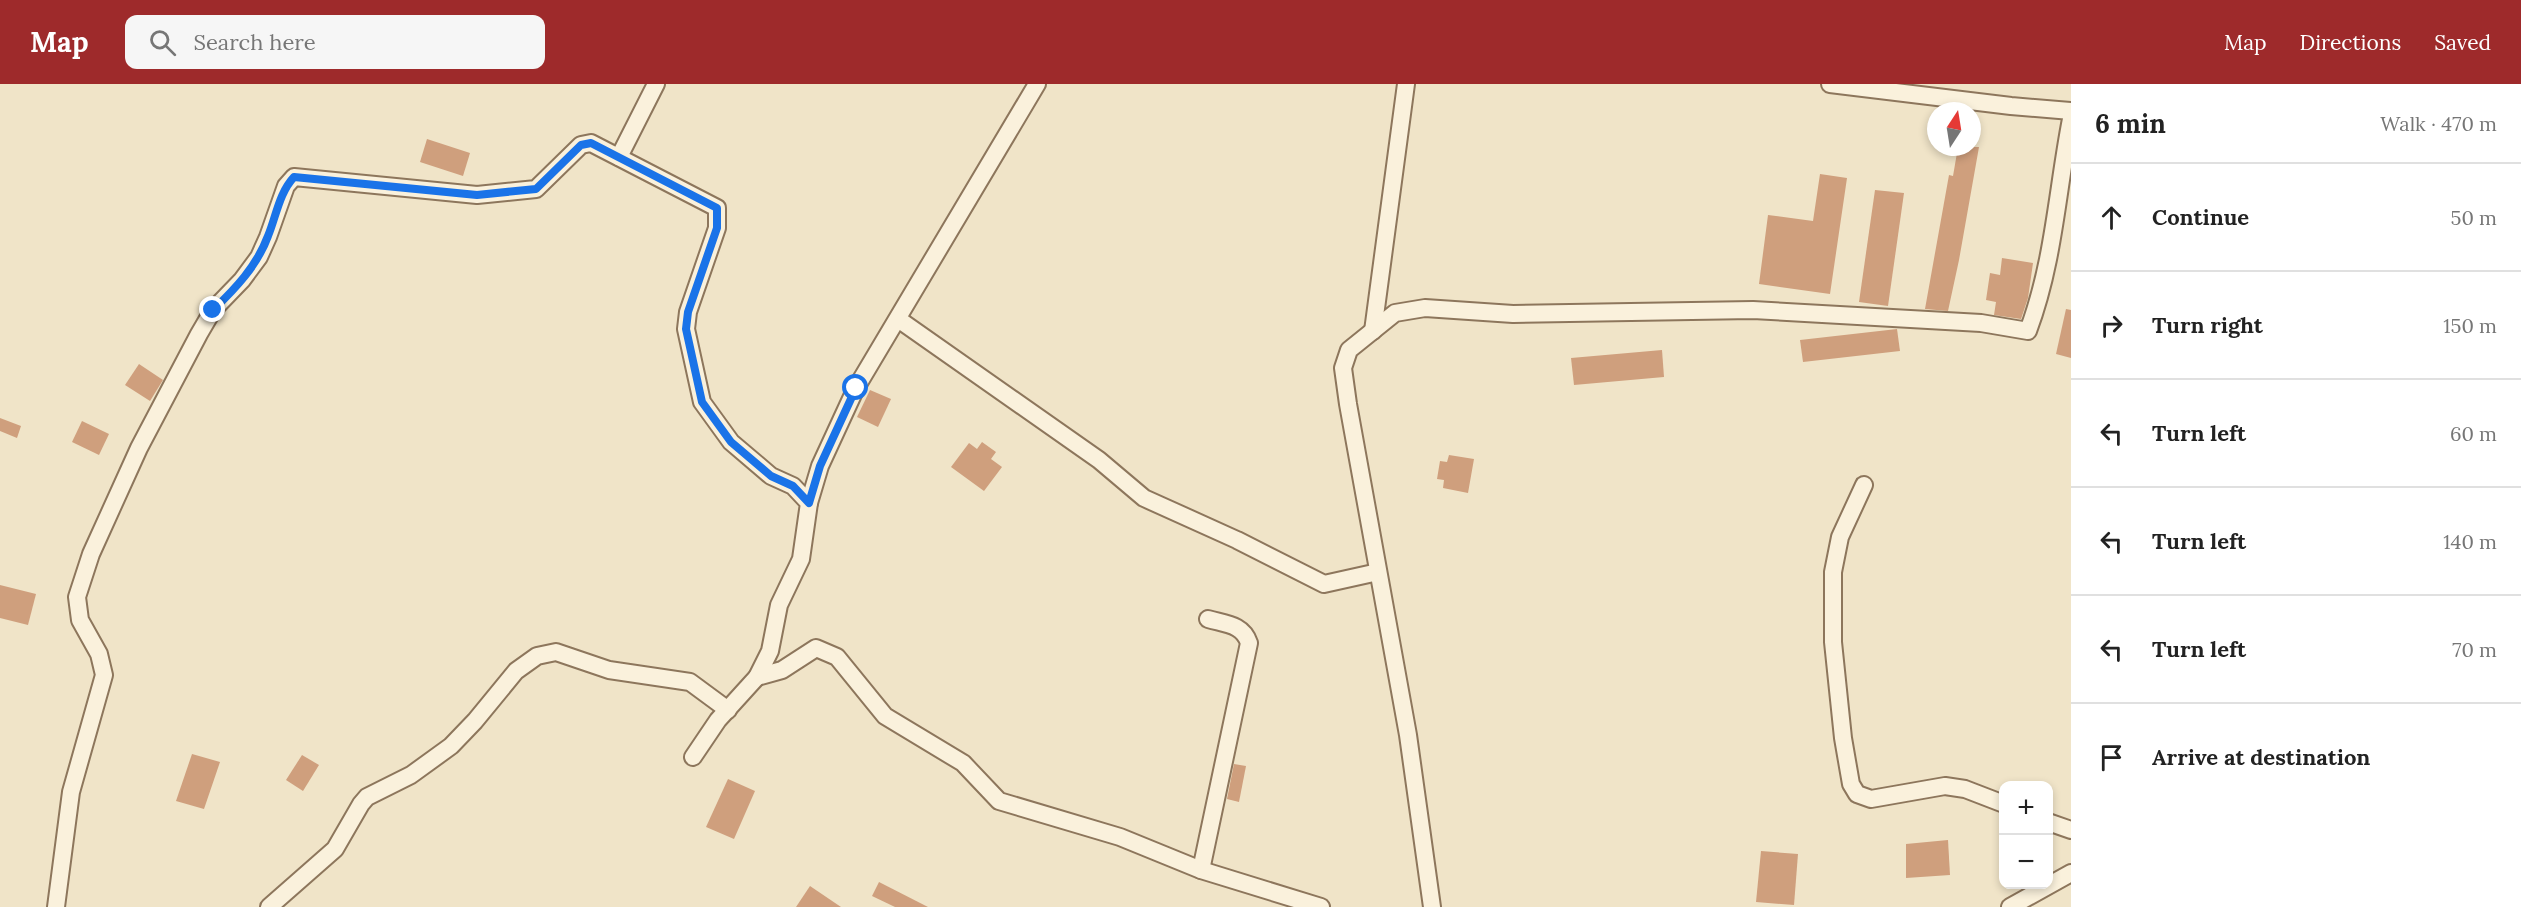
<!DOCTYPE html>
<html lang="en">
<head>
<meta charset="utf-8">
<style>
  :root { --surface:#fff; --page:#f6f6f6; --text:#222; --muted:#767676; --line:#e0e0e0; --accent:#9e2a2b }
  body { margin:0; font-family:Lora,serif; background:var(--page); color:var(--text) }
  .controls { position:absolute; right:18px; bottom:18px; display:grid; overflow:hidden; border-radius:12px; box-shadow:0 3px 9px #0003 }
  .controls button { width:54px; height:54px; display:grid; place-items:center; padding:0; border:0; border-bottom:2px solid var(--line); background:var(--surface); color:var(--text); font:30px sans-serif }
  .compass { position:absolute; left:1927px; top:18px; width:54px; height:54px; border-radius:50%; background:var(--surface); box-shadow:0 3px 9px #0003; rotate:12deg }
  .stop { position:absolute; width:18px; height:18px; margin:-14px; border:4px solid #1a73e8; border-radius:50%; background:#fff }
  .stop.end { background:#1a73e8; border-color:#fff; box-shadow:0 2px 6px #0008 }
  .list { margin:0; padding:0; list-style:none }
  h2 { display:flex; justify-content:space-between; align-items:center; height:78px; margin:0; padding:0 24px; font-size:26px }
  h2 small { font-size:20px; font-weight:400; color:var(--muted) }
  .list li { display:grid; grid-template-columns:39px 1fr auto; gap:18px; align-items:center; box-sizing:border-box; height:108px; padding:0 24px; border-top:2px solid var(--line) }
  .list b { display:block; font-size:22px; white-space:nowrap }
  .list em { font-size:20px; font-style:normal; color:var(--muted) }
  .icon { flex:none; width:33px; height:33px; fill:none; stroke:currentColor; stroke-width:2; stroke-linecap:round; stroke-linejoin:round }
  .map { position:relative; flex:none; width:2071px; height:823px; overflow:hidden }
  header { display:flex; align-items:center; gap:36px; box-sizing:border-box; height:84px; padding:0 30px; background:var(--accent); color:#fff }
  header strong { font-size:28px }
  nav { display:flex; gap:33px; margin-inline-start:auto; font-size:21px }
  .search { width:420px; height:54px; background:var(--page); display:flex; align-items:center; gap:15px; box-sizing:border-box; padding:0 21px; border-radius:12px; color:var(--muted); font-size:22px }
  main { display:flex }
  aside { flex:1; background:var(--surface) }
  .map>svg:first-child { display:block }
  .building { fill:#cf9f7d }
  .lines { fill:none; stroke-linecap:round; stroke-linejoin:round }
  .street-casing { stroke:#8d765c; stroke-width:20 }
  .street { stroke:#faf1dc; stroke-width:16 }
  .route { stroke:#1a73e8; stroke-width:8 }
</style>
</head>
<body>
<header>
<strong>Map</strong>
<div class="search"><svg class="icon" aria-label="search" viewBox="0 0 24 24"><circle cx="10" cy="10" r="6"/><path d="M15 15l6 6"/></svg>Search here</div>
<nav><a>Map</a><a>Directions</a><a>Saved</a></nav>
</header>
<main>
<div class="map">
<svg width="2071" height="823" viewBox="0 0 2071 823">
  <rect width="100%" height="100%" fill="#f0e4c8"/>
  <!-- building -->
  <g class="building">
    <path d="M 427,55 L 470,69 L 463,92 L 420,78 Z"/>
    <path d="M 1958,63 L 1979,63 L 1959,176 L 1948,227 L 1925,225 L 1949,91 L 1953,92 Z"/>
    <path d="M 1820,90 L 1847,94 L 1830,210 L 1759,200 L 1768,131 L 1813,137 Z"/>
    <path d="M 1875,106 L 1904,109 L 1888,222 L 1859,218 Z"/>
    <path d="M 2002,174 L 2033,179 L 2028,214 L 2021,235 L 1994,231 L 1996,218 L 1986,216 L 1990,189 L 2000,191 Z"/>
    <path d="M 2066,225 L 2071,226 L 2071,274 L 2056,270 Z"/>
    <path d="M 1897,245 L 1900,267 L 1803,278 L 1800,256 Z"/>
    <path d="M 1662,266 L 1664,293 L 1574,301 L 1571,274 Z"/>
    <path d="M 139,280 L 163,296 L 150,317 L 125,301 Z"/>
    <path d="M 870,306 L 891,315 L 878,343 L 857,333 Z"/>
    <path d="M 0,334 L 21,342 L 17,354 L 0,347 Z"/>
    <path d="M 82,337 L 109,350 L 99,371 L 72,358 Z"/>
    <path d="M 982,358 L 996,368 L 991,375 L 1002,383 L 984,407 L 951,383 L 969,359 L 977,365 Z"/>
    <path d="M 1449,371 L 1474,375 L 1468,409 L 1443,404 L 1444,396 L 1437,395 L 1440,377 L 1447,378 Z"/>
    <path d="M 0,501 L 36,510 L 28,541 L 0,534 Z"/>
    <path d="M 192,670 L 220,678 L 204,725 L 176,717 Z"/>
    <path d="M 302,671 L 319,681 L 303,707 L 286,696 Z"/>
    <path d="M 1234,680 L 1246,682 L 1239,718 L 1227,715 Z"/>
    <path d="M 728,695 L 755,707 L 734,755 L 706,743 Z"/>
    <path d="M 1948,756 L 1950,791 L 1906,794 L 1906,760 Z"/>
    <path d="M 1761,767 L 1798,770 L 1794,821 L 1756,818 Z"/>
    <path d="M 879,798 L 928,823 L 895,823 L 872,812 Z"/>
    <path d="M 810,802 L 841,823 L 796,823 Z"/>
  </g>
  <g class="lines">
    <!-- street casing -->
    <g class="street-casing">
      <g id="street">
        <path d="M 1830,0 L 2011,22 L 2071,27"/>
        <path d="M 619,73 L 656,0"/>
        <path d="M 898,235 L 1099,376 L 1144,414 L 1237,456 L 1324,500 L 1378,488"/>
        <path d="M 1373,247 L 1406,0"/>
        <path d="M 1864,401 L 1840,453 L 1833,488 L 1833,558 L 1843,654 L 1851,700 L 1857,710 L 1871,715 L 1945,702 L 1965,705 L 2004,720"/>
        <path d="M 809,419 L 820,382 L 856,304 L 1037,0"/>
        <path d="M 757,593 L 782,586 L 816,564 L 837,573 L 885,632 L 963,679 L 999,717 L 1120,753 L 1201,786 L 1321,823"/>
        <path d="M 2048,738 L 2071,746"/>
        <path d="M 1201,786 L 1249,559 C 1243,540 1225,540 1208,535"/>
        <path d="M 56,823 L 71,708 L 104,591 L 99,570 L 80,536 L 77,513 L 91,470 L 139,364 L 199,250 L 213,226 L 242,196 L 259,173 L 268,153 L 286,102 L 294,93 L 477,111 L 536,105 L 581,61 L 591,59 L 717,124 L 717,144 L 688,228 L 686,245 L 702,318 L 731,358 L 771,392 L 793,402 L 809,419 L 801,475 L 779,521 L 770,567 L 757,593 L 718,636 L 693,673"/>
        <path d="M 269,823 L 335,765 L 361,720 L 367,713 L 411,691 L 451,662 L 475,637 L 516,587 L 537,572 L 556,568 L 609,586 L 690,598 L 728,626"/>
        <path d="M 1432,823 L 1408,651 L 1348,320 L 1343,284 L 1349,266 L 1395,229 L 1425,224 L 1513,230 L 1753,226 L 1981,239 L 2028,247 C 2054,178 2057,107 2071,35"/>
        <path d="M 2010,823 L 2071,789"/>
      </g>
    </g>
    <!-- street -->
    <use href="#street" class="street"/>
  </g>
  <g class="lines">
    <!-- route -->
    <path class="route" d="M 213,226 C 235,205 257,182 268,152 C 276,133 279,109 294,93 L 477,111 L 536,105 L 581,61 L 591,59 L 717,124 L 717,144 L 688,228 L 686,245 L 702,318 L 731,358 L 771,392 L 793,402 L 809,419 L 820,382 L 856,304"/>
  </g>
</svg>
<div class="controls">
<button>+</button>
<button>−</button>
</div>
<svg class="compass" viewBox="-18 -18 36 36"><path d="M0-13l5 13h-10z" fill="#e53935"/><path d="M0 13l5-13h-10z" fill="#767676"/></svg>
<div class="stop" style="left:856px;top:304px"></div>
<div class="stop end" style="left:213px;top:226px"></div>
</div>
<aside>
<h2>6 min<small>Walk · 470 m</small></h2>
<ul class="list">
<li><svg class="icon" aria-label="ahead" viewBox="0 0 24 24"><path d="M12 20V5M6 11l6-6 6 6"/></svg><div><b>Continue</b></div><em>50 m</em></li>
<li><svg class="icon" aria-label="right" viewBox="0 0 24 24"><path d="M7 20v-9h11M14 6l5 5-5 5"/></svg><div><b>Turn right</b></div><em>150 m</em></li>
<li><svg class="icon" aria-label="left" viewBox="0 0 24 24"><path d="M17 20v-9H6M10 6l-5 5 5 5"/></svg><div><b>Turn left</b></div><em>60 m</em></li>
<li><svg class="icon" aria-label="left" viewBox="0 0 24 24"><path d="M17 20v-9H6M10 6l-5 5 5 5"/></svg><div><b>Turn left</b></div><em>140 m</em></li>
<li><svg class="icon" aria-label="left" viewBox="0 0 24 24"><path d="M17 20v-9H6M10 6l-5 5 5 5"/></svg><div><b>Turn left</b></div><em>70 m</em></li>
<li><svg class="icon" aria-label="arrive" viewBox="0 0 24 24"><path d="M6 21V4h12l-3 4 3 4H6"/></svg><div><b>Arrive at destination</b></div></li>
</ul>
</aside>
</main>
</body>
</html>
